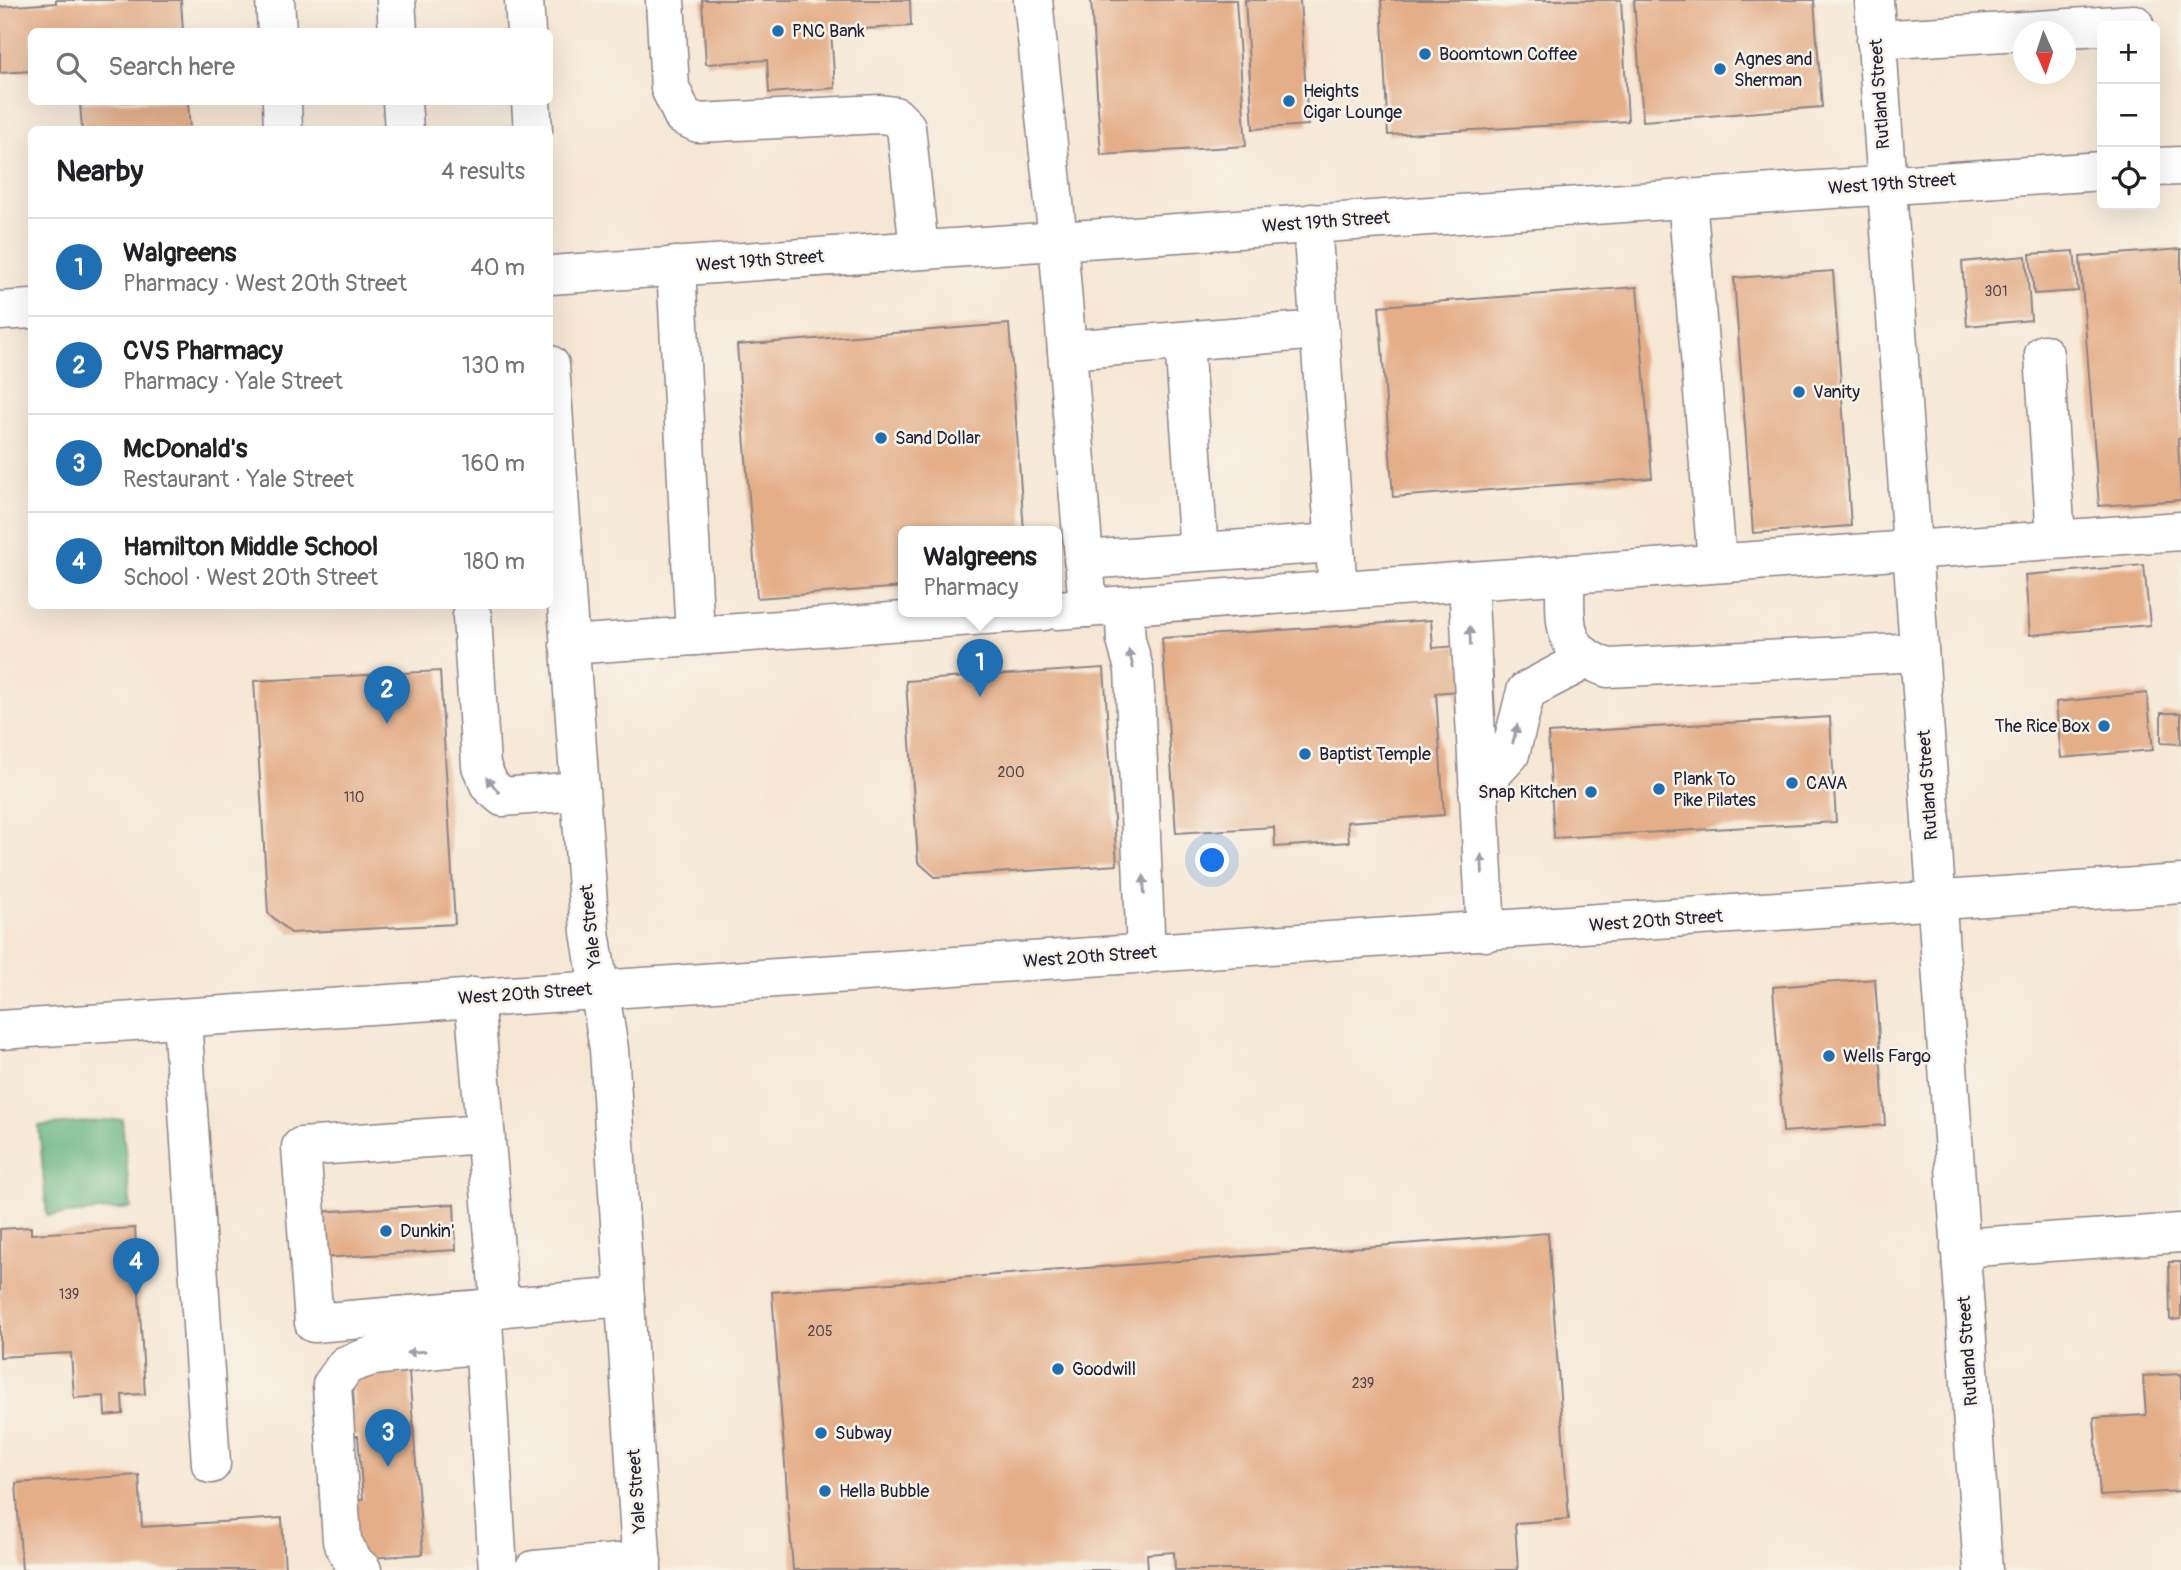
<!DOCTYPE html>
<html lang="en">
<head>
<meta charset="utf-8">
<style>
  :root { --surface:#fff; --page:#f6f6f6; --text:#202124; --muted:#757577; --line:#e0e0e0; --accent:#1f6fb2 }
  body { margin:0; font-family:Pangolin,sans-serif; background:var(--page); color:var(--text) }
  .controls { position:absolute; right:21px; top:21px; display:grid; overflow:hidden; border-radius:10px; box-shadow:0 7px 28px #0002 }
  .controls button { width:63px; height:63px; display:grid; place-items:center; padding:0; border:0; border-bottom:2px solid var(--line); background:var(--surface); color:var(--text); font:35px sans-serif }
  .compass { position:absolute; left:2013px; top:21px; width:63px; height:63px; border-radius:50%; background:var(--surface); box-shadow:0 7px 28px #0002; rotate:177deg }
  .you { position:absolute; left:1213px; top:861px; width:24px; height:24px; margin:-18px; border:5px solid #fff; border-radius:50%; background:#1a73e8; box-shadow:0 0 0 10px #1a73e833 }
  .badge { display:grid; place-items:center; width:46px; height:46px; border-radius:50%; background:var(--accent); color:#fff; font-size:23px; font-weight:700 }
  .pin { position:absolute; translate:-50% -58px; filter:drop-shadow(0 2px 4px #0008) }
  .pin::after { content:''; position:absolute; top:37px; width:24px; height:21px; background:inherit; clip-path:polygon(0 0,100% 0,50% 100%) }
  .popup { position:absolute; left:898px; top:526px; width:164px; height:91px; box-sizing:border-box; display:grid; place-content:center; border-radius:10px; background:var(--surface); filter:drop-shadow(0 2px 5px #0005); font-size:23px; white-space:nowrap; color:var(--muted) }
  .popup b { font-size:26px; color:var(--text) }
  .popup::after { content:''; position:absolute; left:50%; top:100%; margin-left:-14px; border:14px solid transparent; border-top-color:var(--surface) }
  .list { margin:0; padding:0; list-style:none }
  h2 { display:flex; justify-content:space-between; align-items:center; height:91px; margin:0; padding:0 28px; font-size:30px }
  h2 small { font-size:23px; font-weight:400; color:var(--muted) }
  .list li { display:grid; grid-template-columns:46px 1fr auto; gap:21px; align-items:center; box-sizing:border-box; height:98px; padding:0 28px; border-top:2px solid var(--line) }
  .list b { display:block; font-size:26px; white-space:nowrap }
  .list p { margin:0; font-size:23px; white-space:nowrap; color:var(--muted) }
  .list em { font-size:23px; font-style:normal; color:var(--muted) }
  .icon { flex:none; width:38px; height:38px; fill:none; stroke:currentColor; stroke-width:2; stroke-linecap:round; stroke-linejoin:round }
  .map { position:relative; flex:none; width:2181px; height:1570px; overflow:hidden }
  .search { position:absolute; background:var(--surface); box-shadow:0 7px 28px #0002; left:28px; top:28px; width:525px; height:77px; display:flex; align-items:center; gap:18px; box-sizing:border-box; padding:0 24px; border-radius:10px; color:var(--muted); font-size:26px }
  .panel { position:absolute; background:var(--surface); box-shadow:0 7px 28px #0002; left:28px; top:126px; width:525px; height:483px; border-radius:10px }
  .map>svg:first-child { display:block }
  .forest { fill:#5eb07d; stroke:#40695c; stroke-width:2 }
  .building { fill:#e4ae89 }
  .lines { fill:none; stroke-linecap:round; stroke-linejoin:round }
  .minor-casing { stroke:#8c8488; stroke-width:41 }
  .major-casing { stroke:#8c8488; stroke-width:41 }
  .minor { stroke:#fff; stroke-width:38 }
  .major { stroke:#fff; stroke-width:38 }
  .oneway { fill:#9c9ca7 }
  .poi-dot { fill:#1f6fb2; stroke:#f7f3e8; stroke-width:2.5 }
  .labels { text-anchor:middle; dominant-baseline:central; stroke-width:5; stroke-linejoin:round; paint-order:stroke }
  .number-label { font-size:14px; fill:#52454e }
  .poi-label { font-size:18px; fill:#22223b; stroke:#f7f3e8; text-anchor:start }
  .street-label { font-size:18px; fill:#22223b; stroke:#f7f3e8 }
</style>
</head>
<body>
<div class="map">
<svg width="2181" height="1570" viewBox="0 0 2181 1570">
  <rect width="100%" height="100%" fill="#f7f3e8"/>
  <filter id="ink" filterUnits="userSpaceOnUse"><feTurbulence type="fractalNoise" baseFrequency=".0143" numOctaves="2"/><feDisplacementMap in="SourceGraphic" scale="14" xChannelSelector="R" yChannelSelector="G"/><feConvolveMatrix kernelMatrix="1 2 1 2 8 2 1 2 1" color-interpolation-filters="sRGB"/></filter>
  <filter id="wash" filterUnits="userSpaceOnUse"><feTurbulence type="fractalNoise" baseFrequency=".00686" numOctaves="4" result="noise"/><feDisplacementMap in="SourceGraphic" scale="28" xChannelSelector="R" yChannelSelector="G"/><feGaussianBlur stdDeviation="1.57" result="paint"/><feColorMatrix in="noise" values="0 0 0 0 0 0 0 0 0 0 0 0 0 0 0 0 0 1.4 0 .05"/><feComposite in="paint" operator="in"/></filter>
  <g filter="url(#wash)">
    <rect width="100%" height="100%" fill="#f6e7d4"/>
    <!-- forest -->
    <path class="forest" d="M 122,1119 L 131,1208 L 47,1216 L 39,1126 Z"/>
    <g id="blocks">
      <!-- building -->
      <g class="building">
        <path d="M 56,0 L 181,0 L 183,32 L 32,32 L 32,71 L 0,73 L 0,7 L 56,3 Z"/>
        <path d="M 702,0 L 910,0 L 911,26 L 831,31 L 835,88 L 769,93 L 767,60 L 706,64 Z"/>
        <path d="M 1091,0 L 1236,0 L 1246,146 L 1101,155 Z"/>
        <path d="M 1245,0 L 1300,0 L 1308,125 L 1253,129 Z"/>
        <path d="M 1381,0 L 1621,0 L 1628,121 L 1388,135 Z"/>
        <path d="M 1634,0 L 1814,0 L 1822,107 L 1643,121 Z"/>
        <path d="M 80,102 L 188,102 L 190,130 L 82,130 Z"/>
        <path d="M 2181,249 L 2181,438 L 2178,439 L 2181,500 L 2099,506 L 2080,257 Z"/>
        <path d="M 2074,251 L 2078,291 L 2034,294 L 2030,254 Z"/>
        <path d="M 2026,256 L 2031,320 L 1967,326 L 1962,262 Z"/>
        <path d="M 1833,271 L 1851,526 L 1753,533 L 1734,278 Z"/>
        <path d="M 1637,287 L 1652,478 L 1393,497 L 1379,306 Z"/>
        <path d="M 1009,324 L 1024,531 L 903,531 L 903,587 L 757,598 L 737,345 Z"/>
        <path d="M 2144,565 L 2150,625 L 2030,635 L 2025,575 Z"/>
        <path d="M 1431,620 L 1433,648 L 1457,646 L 1458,664 L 1492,661 L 1495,715 L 1458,717 L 1457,691 L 1436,693 L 1444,815 L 1347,822 L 1349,842 L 1275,847 L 1274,827 L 1176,833 L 1162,638 Z"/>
        <path d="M 1104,668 L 1117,865 L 935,877 L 918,862 L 906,681 Z"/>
        <path d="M 440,671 L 455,924 L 291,933 L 268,913 L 254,681 Z"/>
        <path d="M 2147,693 L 2153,750 L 2061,758 L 2056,702 Z"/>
        <path d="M 2161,713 L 2181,713 L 2181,744 L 2161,743 Z"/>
        <path d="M 1830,717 L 1836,822 L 1554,838 L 1548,733 Z"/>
        <path d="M 1875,979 L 1885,1125 L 1783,1132 L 1773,987 Z"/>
        <path d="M 454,1204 L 456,1250 L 319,1258 L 316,1212 Z"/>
        <path d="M 31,1227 L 31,1234 L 135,1228 L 145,1394 L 122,1395 L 123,1414 L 105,1416 L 104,1396 L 74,1398 L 71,1353 L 0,1357 L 0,1229 Z"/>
        <path d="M 1548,1233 L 1569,1519 L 1515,1523 L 1518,1570 L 1175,1570 L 1174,1552 L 1147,1554 L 1148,1570 L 793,1570 L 772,1292 Z"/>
        <path d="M 2169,1262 L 2181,1262 L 2181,1319 L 2170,1320 Z"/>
        <path d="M 409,1372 L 423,1554 L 358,1559 L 353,1499 L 363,1499 L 358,1436 L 348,1436 L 346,1407 L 354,1406 L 352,1376 Z"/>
        <path d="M 2181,1374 L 2181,1491 L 2100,1496 L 2094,1418 L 2146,1415 L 2143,1376 Z"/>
        <path d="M 139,1475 L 142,1527 L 282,1518 L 285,1570 L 22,1570 L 16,1483 Z"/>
      </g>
    </g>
  </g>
  <g filter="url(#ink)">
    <use href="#blocks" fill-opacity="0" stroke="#8c8488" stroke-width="2"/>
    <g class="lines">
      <!-- minor casing -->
      <g class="minor-casing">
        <g id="minor">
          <path d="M 275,0 L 277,32"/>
          <path d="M 396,0 L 398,32"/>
          <path d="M 665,0 L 670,88 L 683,116 L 698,123 L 880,114 L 895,116 L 906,127 L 919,250"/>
          <path d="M 1033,0 L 1058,241 L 1088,608"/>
          <path d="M 1874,0 L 1983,1570"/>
          <path d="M 1876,40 L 2134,24"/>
          <path d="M 282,102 L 283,130"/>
          <path d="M 402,102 L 404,130"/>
          <path d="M 2155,167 L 2181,166"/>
          <path d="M 1687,198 L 1717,562"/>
          <path d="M 1312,223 L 1338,590"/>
          <path d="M 676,266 L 695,636"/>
          <path d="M 550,275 L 2102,171"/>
          <path d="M 0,311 L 32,309"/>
          <path d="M 1184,341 L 1199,552"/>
          <path d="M 1067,350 L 1320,330"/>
          <path d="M 2044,354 L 2056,539"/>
          <path d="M 1083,560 L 1334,543"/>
          <path d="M 1565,574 C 1566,620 1558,651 1608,668 L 1919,652"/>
          <path d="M 1468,581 L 1486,932"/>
          <path d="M 1124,606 L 1126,640 L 1134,669 L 1146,954"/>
          <path d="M 1057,610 L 2181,531"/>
          <path d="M 472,616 L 481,766 L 490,786 L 503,797 L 579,791"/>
          <path d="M 569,645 L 1044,611"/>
          <path d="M 1478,789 L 1510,754 L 1526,691 L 1585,660"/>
          <path d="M 474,997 L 500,1309"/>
          <path d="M 182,1018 L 211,1464"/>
          <path d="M 485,1134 L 301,1147 L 314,1323 L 625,1297"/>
          <path d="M 1960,1248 L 2181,1233"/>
          <path d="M 483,1321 L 498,1570"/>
          <path d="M 362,1570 L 353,1562 L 342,1541 L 332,1385 L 346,1365 L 372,1356 L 484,1344"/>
          <path d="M 534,1570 L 642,1561"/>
        </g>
      </g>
      <!-- major casing -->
      <g class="major-casing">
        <g id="major">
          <path d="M 524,0 L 526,32"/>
          <path d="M 531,102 L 533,130"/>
          <path d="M 550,365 L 590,932 L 609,1049 L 642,1570"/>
          <path d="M 0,1030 L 2181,884"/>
        </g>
      </g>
      <!-- minor -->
      <use href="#minor" class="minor"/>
      <!-- major -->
      <use href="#major" class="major"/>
    </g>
    <!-- one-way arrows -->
    <defs><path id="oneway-solid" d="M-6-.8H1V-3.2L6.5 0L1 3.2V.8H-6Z" transform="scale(1.75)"/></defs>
    <g class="oneway">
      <use href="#oneway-solid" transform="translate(1470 636) rotate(-93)"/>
      <use href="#oneway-solid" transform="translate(1131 659) rotate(-104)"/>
      <use href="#oneway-solid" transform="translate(1515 734) rotate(-76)"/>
      <use href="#oneway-solid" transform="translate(493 785) rotate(-128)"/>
      <use href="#oneway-solid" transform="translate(1482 864) rotate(-93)"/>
      <use href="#oneway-solid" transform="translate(1144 885) rotate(-92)"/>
      <use href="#oneway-solid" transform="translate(416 1352) rotate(174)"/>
    </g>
  </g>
  <!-- markers -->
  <g class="poi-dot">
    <circle cx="778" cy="31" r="7"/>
    <circle cx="1425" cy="54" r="7"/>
    <circle cx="1720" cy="69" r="7"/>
    <circle cx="1289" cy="101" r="7"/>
    <circle cx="1799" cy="392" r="7"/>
    <circle cx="881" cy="438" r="7"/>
    <circle cx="2104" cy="726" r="7"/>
    <circle cx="1305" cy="754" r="7"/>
    <circle cx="1792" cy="783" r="7"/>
    <circle cx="1659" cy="789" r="7"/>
    <circle cx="1591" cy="792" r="7"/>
    <circle cx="1829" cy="1056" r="7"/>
    <circle cx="386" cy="1231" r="7"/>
    <circle cx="1058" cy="1369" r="7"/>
    <circle cx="821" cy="1433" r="7"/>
    <circle cx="825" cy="1491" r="7"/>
  </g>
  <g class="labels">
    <!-- number labels -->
    <g class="number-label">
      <text x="1996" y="291">301</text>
      <text x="1011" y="772">200</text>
      <text x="354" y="797">110</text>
      <text x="69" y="1294">139</text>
      <text x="820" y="1331">205</text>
      <text x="1363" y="1383">239</text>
    </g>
    <!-- poi labels -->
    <g class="poi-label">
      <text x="792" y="31">PNC Bank</text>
      <text x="1439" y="54">Boomtown Coffee</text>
      <text x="1734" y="59">Agnes and<tspan x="1734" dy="21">Sherman</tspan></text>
      <text x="1303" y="91">Heights<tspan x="1303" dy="21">Cigar Lounge</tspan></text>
      <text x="1813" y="392">Vanity</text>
      <text x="895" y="438">Sand Dollar</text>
      <text x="2090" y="726" text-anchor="end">The Rice Box</text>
      <text x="1319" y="754">Baptist Temple</text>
      <text x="1673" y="779">Plank To<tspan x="1673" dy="21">Pike Pilates</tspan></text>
      <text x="1806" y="783">CAVA</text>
      <text x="1577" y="792" text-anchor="end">Snap Kitchen</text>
      <text x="1843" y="1056">Wells Fargo</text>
      <text x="400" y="1231">Dunkin'</text>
      <text x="1072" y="1369">Goodwill</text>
      <text x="835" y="1433">Subway</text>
      <text x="839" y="1491">Hella Bubble</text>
    </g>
    <!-- street labels -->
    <g class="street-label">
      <text transform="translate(1880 94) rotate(-94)">Rutland Street</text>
      <text transform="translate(1892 184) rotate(-4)">West 19th Street</text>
      <text transform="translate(1326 222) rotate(-4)">West 19th Street</text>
      <text transform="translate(760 261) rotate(-4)">West 19th Street</text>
      <text transform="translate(1928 785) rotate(-94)">Rutland Street</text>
      <text transform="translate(1656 921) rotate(-4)">West 20th Street</text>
      <text transform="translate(591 926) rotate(-96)">Yale Street</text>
      <text transform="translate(1090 957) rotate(-4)">West 20th Street</text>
      <text transform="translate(525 994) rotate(-4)">West 20th Street</text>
      <text transform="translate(1968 1351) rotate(-94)">Rutland Street</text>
      <text transform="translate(637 1491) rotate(-94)">Yale Street</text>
    </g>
  </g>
</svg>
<div class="controls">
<button>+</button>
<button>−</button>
<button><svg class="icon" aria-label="locate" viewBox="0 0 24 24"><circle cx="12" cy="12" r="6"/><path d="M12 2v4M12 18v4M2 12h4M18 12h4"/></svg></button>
</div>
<svg class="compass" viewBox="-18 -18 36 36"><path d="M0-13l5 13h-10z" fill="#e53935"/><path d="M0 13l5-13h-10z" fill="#757577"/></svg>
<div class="you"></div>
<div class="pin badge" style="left:980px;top:697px">1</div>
<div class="popup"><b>Walgreens</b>Pharmacy</div>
<div class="pin badge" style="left:387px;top:724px">2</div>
<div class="pin badge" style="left:388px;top:1467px">3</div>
<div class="pin badge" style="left:136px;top:1296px">4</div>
<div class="search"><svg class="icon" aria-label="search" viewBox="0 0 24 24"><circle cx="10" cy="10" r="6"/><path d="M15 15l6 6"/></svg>Search here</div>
<section class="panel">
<h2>Nearby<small>4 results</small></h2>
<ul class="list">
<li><span class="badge">1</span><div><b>Walgreens</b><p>Pharmacy · West 20th Street</p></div><em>40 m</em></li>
<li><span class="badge">2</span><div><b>CVS Pharmacy</b><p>Pharmacy · Yale Street</p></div><em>130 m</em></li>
<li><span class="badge">3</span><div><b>McDonald's</b><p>Restaurant · Yale Street</p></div><em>160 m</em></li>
<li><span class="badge">4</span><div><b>Hamilton Middle School</b><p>School · West 20th Street</p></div><em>180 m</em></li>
</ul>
</section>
</div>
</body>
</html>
